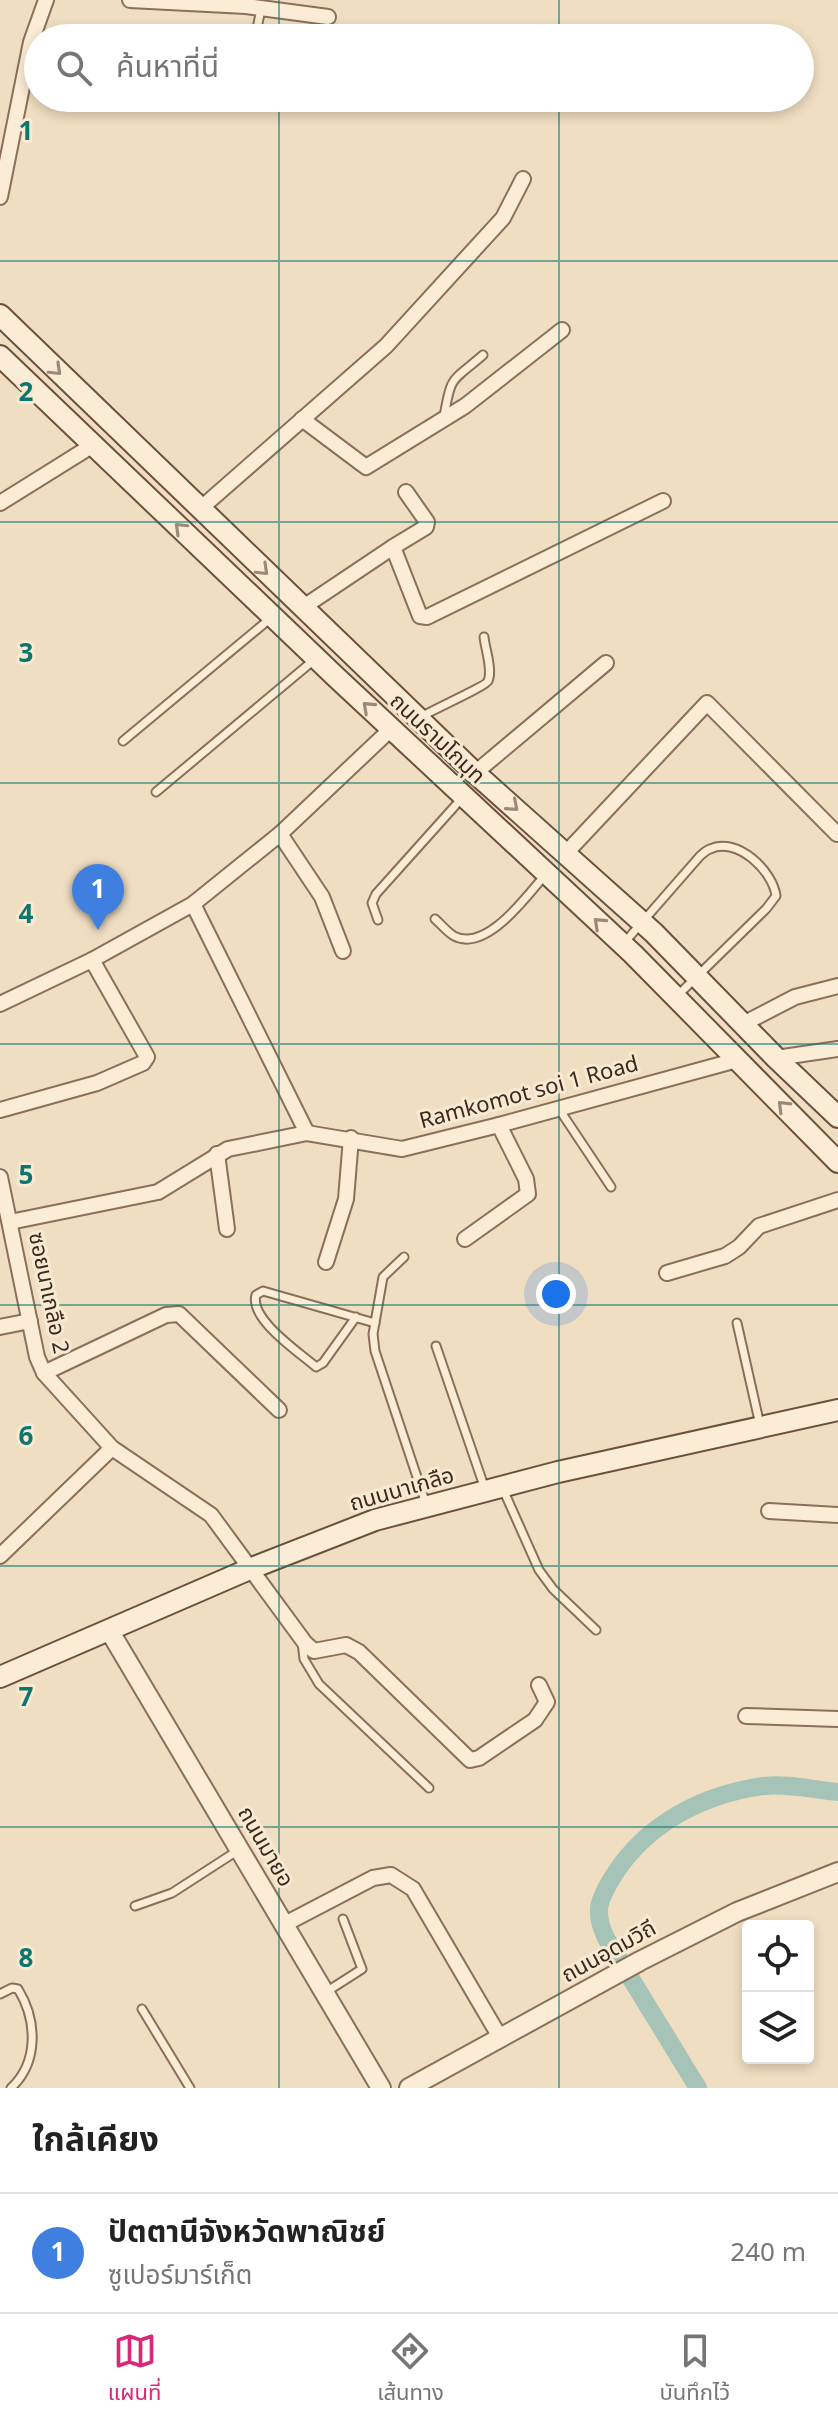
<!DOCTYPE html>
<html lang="th">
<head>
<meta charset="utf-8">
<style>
  :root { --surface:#fff; --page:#f2f2f2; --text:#222; --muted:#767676; --line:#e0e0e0; --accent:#db2777 }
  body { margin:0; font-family:Georgia,"Noto Sans Thai",serif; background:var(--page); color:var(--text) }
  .controls { position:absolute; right:24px; bottom:24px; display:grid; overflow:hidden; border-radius:8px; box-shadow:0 4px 12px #0003 }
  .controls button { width:72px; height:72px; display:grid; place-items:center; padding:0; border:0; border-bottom:2px solid var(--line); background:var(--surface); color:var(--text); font:40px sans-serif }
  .you { position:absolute; left:556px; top:1294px; width:28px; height:28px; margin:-20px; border:6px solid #fff; border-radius:50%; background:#1a73e8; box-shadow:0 0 0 12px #1a73e833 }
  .badge { display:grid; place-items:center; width:52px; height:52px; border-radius:50%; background:var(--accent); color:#fff; font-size:26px; font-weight:700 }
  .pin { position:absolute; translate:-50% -66px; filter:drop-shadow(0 2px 4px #0008) }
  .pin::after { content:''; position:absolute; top:42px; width:28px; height:24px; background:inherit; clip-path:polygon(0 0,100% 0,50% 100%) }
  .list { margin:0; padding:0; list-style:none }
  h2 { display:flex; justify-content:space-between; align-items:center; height:104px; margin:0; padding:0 32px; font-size:34px }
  h2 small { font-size:26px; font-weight:400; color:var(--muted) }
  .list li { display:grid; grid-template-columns:52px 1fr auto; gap:24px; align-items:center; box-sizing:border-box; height:120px; padding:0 32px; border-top:2px solid var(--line) }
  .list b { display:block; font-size:30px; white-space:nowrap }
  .list p { margin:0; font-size:26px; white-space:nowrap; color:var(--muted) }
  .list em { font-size:26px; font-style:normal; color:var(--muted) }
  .icon { flex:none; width:44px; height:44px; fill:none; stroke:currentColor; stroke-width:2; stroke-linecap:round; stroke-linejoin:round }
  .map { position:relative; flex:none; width:838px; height:2088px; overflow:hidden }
  .search { position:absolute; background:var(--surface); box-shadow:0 4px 12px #0003; left:24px; right:24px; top:24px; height:88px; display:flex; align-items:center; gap:20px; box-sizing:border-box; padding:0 28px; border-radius:44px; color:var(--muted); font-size:30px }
  .sheet { height:224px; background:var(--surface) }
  nav { display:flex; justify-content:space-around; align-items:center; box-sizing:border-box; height:112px; border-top:2px solid var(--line); background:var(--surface); font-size:22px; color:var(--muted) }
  nav a { display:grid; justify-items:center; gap:4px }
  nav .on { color:var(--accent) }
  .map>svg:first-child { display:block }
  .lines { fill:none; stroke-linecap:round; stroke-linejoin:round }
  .canal { stroke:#a5c3b7; stroke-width:18 }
  .service-casing { stroke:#8b6f58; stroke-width:11 }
  .minor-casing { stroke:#8b6f58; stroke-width:18 }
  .tertiary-casing { stroke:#8b6f58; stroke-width:22 }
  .secondary-casing { stroke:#6d503b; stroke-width:24 }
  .service { stroke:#fbecd6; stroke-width:7 }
  .minor { stroke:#fbecd6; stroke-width:14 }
  .tertiary { stroke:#fbecd6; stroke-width:18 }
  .secondary { stroke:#fbecd6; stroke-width:20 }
  .oneway { stroke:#9a8a7a }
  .grid { fill:none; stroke:#0f766e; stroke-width:2; stroke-opacity:0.55 }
  .labels { text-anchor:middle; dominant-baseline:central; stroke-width:6; stroke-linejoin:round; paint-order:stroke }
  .street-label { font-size:22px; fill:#3a291d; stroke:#f7e9d2 }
  .grid-label { font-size:26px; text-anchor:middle; font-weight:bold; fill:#0f766e; stroke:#f7e9d2; stroke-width:6; stroke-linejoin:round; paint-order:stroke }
</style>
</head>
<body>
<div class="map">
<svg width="838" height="2088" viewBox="0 0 838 2088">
  <rect width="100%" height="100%" fill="#f0dec2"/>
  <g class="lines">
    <!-- canal -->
    <path class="canal" d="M 698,2088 L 606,1938 C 593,1911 599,1899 614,1875 C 647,1823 704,1794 764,1786 C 787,1783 815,1790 838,1792"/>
    <!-- service casing -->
    <g class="service-casing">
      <g id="service">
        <path d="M 255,38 L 261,9"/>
        <path d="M 444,417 C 451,374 452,382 483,355"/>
        <path d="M 421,717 C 432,710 486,686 488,681 C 493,670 485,648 484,637"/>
        <path d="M 123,741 L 272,617"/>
        <path d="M 156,792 L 314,660"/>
        <path d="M 435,919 C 441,924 447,932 454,936 C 486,953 527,896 545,875"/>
        <path d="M 378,920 L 372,903 L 376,894 L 463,797"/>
        <path d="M 624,943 L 700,856 C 703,854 706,850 710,849 C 737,836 773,871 776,896 L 766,909 L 677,996"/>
        <path d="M 559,1109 L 611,1187"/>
        <path d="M 404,1257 L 383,1277 L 373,1334 L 375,1351 L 426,1504"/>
        <path d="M 356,1317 L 323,1363 L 316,1367 C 299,1352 249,1319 256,1295 L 263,1291 L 375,1323"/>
        <path d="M 737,1323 L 760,1425"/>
        <path d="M 436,1346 L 485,1489"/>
        <path d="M 502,1487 L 539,1570 L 553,1589 L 596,1630"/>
        <path d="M 302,1642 L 304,1659 L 319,1684 L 429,1788"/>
        <path d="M 135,1906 L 172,1893 L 237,1851"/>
        <path d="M 326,1992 L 362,1969 L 343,1919"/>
        <path d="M 0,1994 L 12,1988 L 18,1989 C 37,2020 39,2062 11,2088"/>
        <path d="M 142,2009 L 190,2088"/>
      </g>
    </g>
    <!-- minor casing -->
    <g class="minor-casing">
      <g id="minor">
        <path d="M 130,0 L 246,6 L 247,0"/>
        <path d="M 246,6 L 328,17"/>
        <path d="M 0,197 L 31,42 L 46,0"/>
        <path d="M 302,419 L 366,467 L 465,406 L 562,330"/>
        <path d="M 0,503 L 93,445"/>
        <path d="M 200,509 L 386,346 L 503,218 L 523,179"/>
        <path d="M 393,547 L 426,527 L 427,522 L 406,492"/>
        <path d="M 302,608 L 393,547 L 420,616 L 427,617 L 663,501"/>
        <path d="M 475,773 L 606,663"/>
        <path d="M 280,834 L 322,897 L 343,951"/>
        <path d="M 566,853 L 707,703 L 837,834"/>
        <path d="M 193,904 L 307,1133"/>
        <path d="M 0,1004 L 92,960 L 193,904 L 280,834 L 391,729"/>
        <path d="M 743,1024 L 795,997 L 838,986"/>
        <path d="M 776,1058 L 838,1049"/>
        <path d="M 0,1110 L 97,1083 L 143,1063 L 147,1057 L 142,1048 L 92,960"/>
        <path d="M 217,1154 L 227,1229"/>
        <path d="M 0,1177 L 37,1357 L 44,1373 L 112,1448 L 211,1515 L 305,1643 L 314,1651 L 346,1645 L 359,1652 L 470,1760 L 479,1758 L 535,1720 L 547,1702 L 539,1685"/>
        <path d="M 10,1222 L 158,1192 L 228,1149 L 307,1133 L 402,1149 L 499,1125 L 737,1060"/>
        <path d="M 465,1239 L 528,1194 L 526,1179 L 499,1125"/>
        <path d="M 326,1262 L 346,1199 L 351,1138"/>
        <path d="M 667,1273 L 725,1256 L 739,1247 L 759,1226 L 838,1200"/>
        <path d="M 0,1327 L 30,1321"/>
        <path d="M 44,1373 L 166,1315 L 179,1314 L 279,1410"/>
        <path d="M 769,1511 L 838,1515"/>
        <path d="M 0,1556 L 112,1448"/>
        <path d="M 746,1716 L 838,1719"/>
        <path d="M 283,1925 L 373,1878 L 391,1875 L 413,1889 L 501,2039"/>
      </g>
    </g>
    <!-- tertiary casing -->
    <g class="tertiary-casing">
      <g id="tertiary">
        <path d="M 109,1630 L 381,2088"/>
        <path d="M 409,2088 L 640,1961 L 737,1912 L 838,1872"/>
      </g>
    </g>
    <!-- secondary casing -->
    <g class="secondary-casing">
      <g id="secondary">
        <path d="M 0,315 L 475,773 L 654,933 L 776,1058 L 838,1117"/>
        <path d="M 0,356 L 337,678 L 633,954 L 838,1162"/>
        <path d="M 0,1677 L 252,1568 L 375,1520 L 558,1472 L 838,1410"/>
      </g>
    </g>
    <!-- service -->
    <use href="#service" class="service"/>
    <!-- minor -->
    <use href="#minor" class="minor"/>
    <!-- tertiary -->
    <use href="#tertiary" class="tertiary"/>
    <!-- secondary -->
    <use href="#secondary" class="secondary"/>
  </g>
  <!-- one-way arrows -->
  <defs><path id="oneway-chevron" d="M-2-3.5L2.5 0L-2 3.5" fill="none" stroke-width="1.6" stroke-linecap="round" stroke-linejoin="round" transform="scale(2)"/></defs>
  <g class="oneway">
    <use href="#oneway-chevron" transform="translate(56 370) rotate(44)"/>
    <use href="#oneway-chevron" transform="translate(180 528) rotate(-136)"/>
    <use href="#oneway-chevron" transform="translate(263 570) rotate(44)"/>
    <use href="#oneway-chevron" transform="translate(368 707) rotate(-137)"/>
    <use href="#oneway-chevron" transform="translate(513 806) rotate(41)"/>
    <use href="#oneway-chevron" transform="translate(599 923) rotate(-137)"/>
    <use href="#oneway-chevron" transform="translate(783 1106) rotate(-135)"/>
  </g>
  <!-- grid -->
  <path class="grid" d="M 279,0 L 279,38M 559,0 L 559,38M 279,98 L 279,2088M 559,98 L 559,2088M 0,261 L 838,261M 0,522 L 838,522M 0,783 L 838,783M 0,1044 L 838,1044M 0,1305 L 838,1305M 0,1566 L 838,1566M 0,1827 L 838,1827"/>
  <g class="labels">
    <!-- street labels -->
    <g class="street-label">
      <text transform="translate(437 739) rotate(43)">ถนนรามโกมุท</text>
      <text transform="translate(529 1093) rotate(-15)">Ramkomot soi 1 Road</text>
      <text transform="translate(48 1293) rotate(78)">ซอยนาเกลือ 2</text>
      <text transform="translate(402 1490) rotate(-16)">ถนนนาเกลือ</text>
      <text transform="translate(265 1847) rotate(60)">ถนนมายอ</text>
      <text transform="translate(609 1952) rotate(-29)">ถนนอุดมวิถี</text>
    </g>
  </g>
  <g class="grid-label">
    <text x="26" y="140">1</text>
    <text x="26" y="401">2</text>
    <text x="26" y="662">3</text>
    <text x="26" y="923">4</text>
    <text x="26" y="1184">5</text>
    <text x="26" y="1445">6</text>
    <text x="26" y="1706">7</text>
    <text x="26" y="1967">8</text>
  </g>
</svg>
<div class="controls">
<button><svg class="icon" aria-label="locate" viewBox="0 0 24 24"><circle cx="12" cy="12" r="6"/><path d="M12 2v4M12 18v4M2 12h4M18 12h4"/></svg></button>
<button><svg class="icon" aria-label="layers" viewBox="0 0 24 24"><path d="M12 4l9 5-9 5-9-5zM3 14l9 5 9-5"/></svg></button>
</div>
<div class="you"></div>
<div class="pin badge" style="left:98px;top:930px;background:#3f7fe0">1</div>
<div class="search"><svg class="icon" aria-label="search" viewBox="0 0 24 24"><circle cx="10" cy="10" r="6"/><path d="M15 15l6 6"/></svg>ค้นหาที่นี่</div>
</div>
<section class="sheet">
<h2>ใกล้เคียง<small></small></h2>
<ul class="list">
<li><span class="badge" style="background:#3f7fe0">1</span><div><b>ปัตตานีจังหวัดพาณิชย์</b><p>ซูเปอร์มาร์เก็ต</p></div><em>240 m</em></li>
</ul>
</section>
<nav>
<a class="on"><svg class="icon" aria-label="map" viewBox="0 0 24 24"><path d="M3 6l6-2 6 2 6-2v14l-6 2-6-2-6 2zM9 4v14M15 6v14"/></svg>แผนที่</a>
<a><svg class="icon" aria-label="directions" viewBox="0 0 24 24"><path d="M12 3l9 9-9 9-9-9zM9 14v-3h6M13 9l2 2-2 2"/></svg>เส้นทาง</a>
<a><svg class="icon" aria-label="saved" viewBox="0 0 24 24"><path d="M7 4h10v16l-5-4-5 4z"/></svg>บันทึกไว้</a>
</nav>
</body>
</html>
